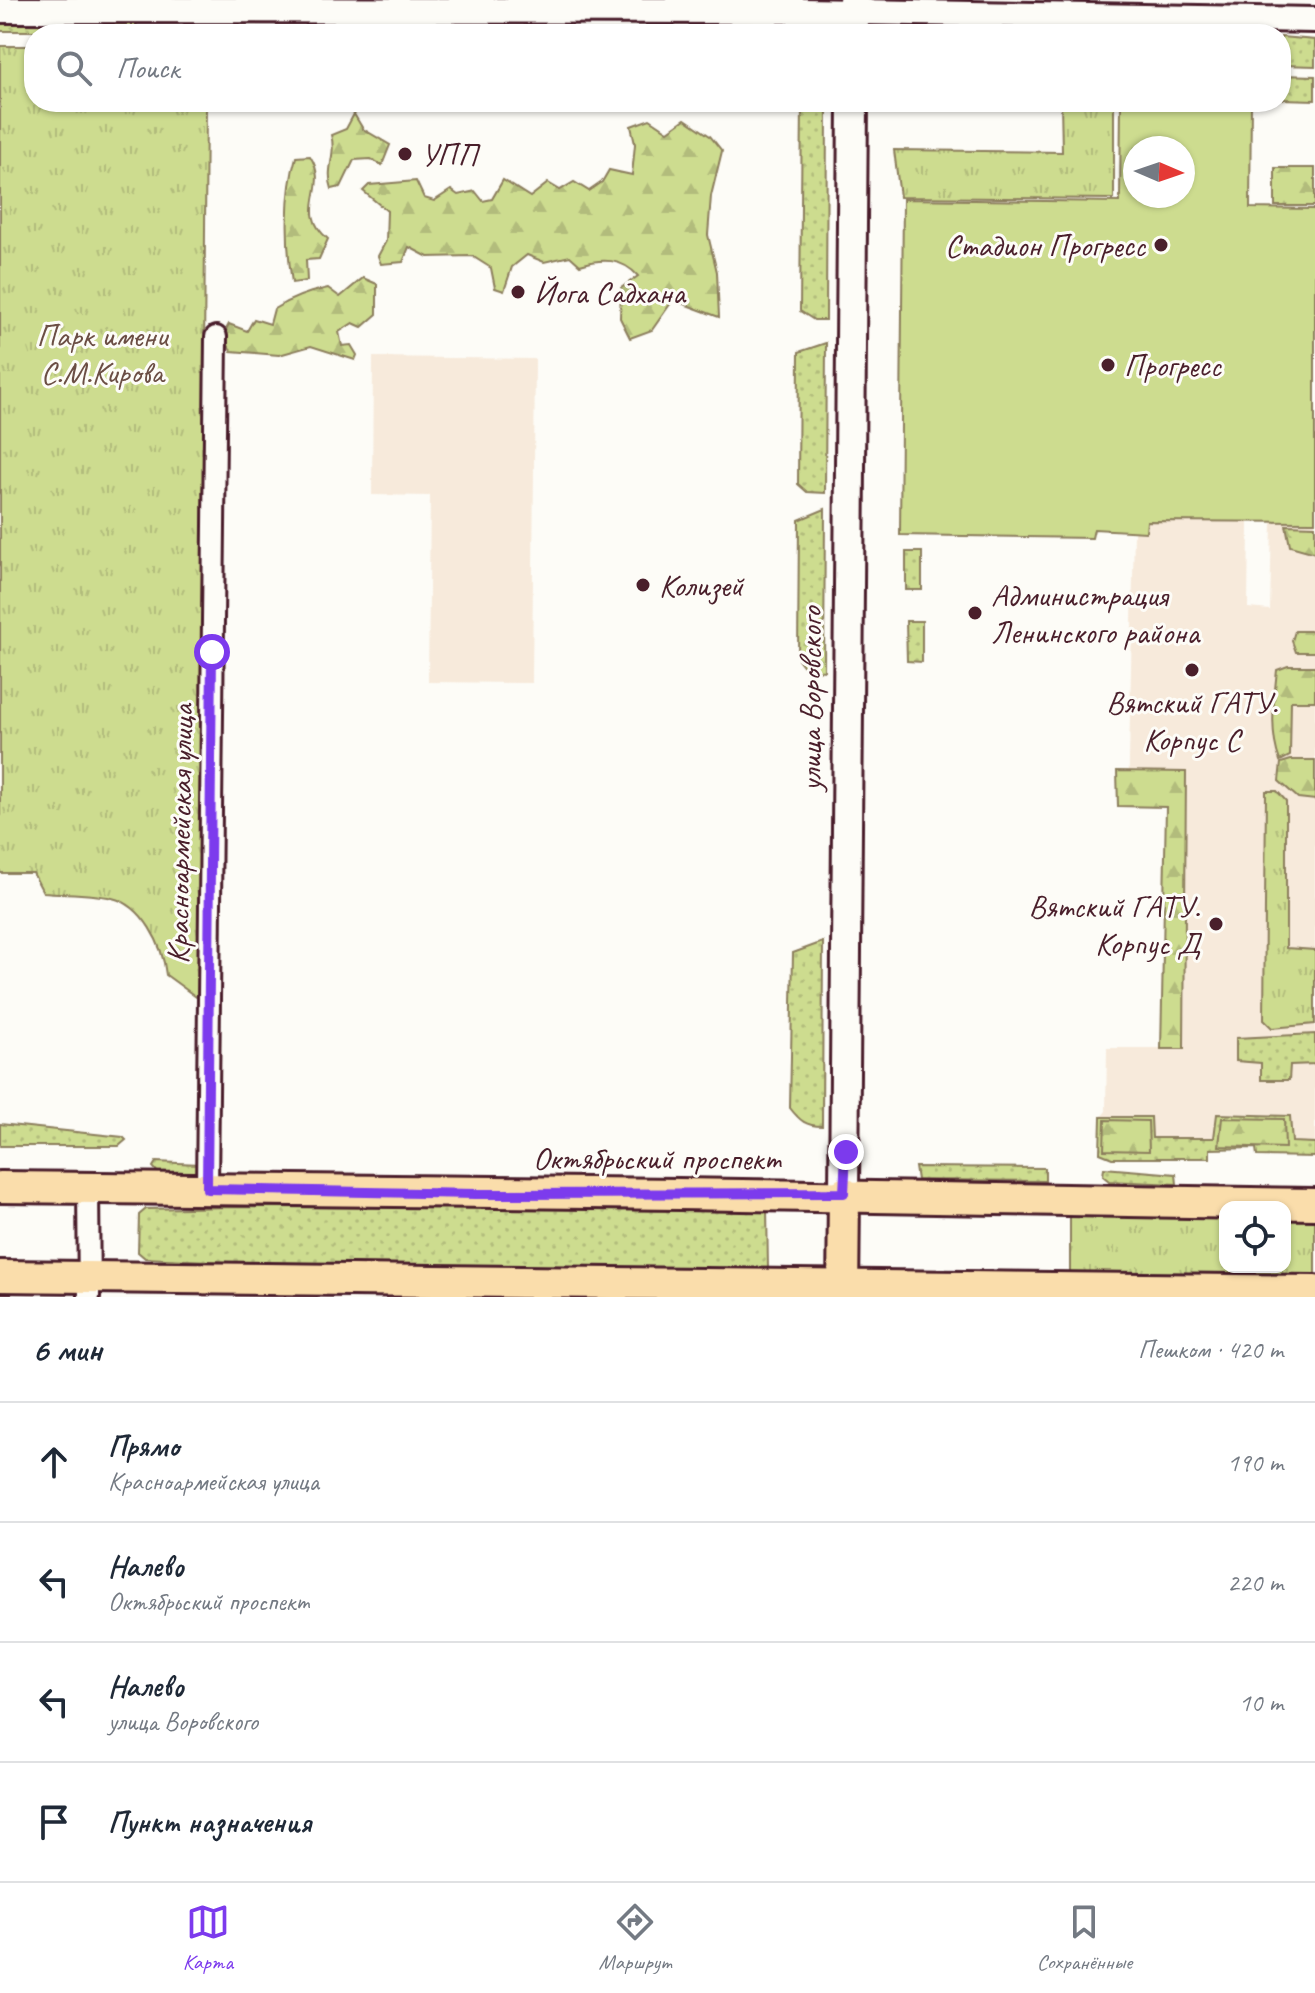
<!DOCTYPE html>
<html lang="ru">
<head>
<meta charset="utf-8">
<style>
  :root { --surface:#fff; --page:#f2f2f3; --text:#1f2937; --muted:#747a83; --line:#e0e1e3; --accent:#7c3aed }
  body { margin:0; font-family:Caveat,sans-serif; background:var(--page); color:var(--text) }
  .controls { position:absolute; right:24px; bottom:24px; display:grid; overflow:hidden; border-radius:16px; box-shadow:0 2px 6px #0004 }
  .controls button { width:72px; height:72px; display:grid; place-items:center; padding:0; border:0; border-bottom:2px solid var(--line); background:var(--surface); color:var(--text); font:40px sans-serif }
  .compass { position:absolute; left:1123px; top:136px; width:72px; height:72px; border-radius:50%; background:var(--surface); box-shadow:0 2px 6px #0004; rotate:92deg }
  .stop { position:absolute; width:24px; height:24px; margin:-18px; border:6px solid #7c3aed; border-radius:50%; background:#fff }
  .stop.end { background:#7c3aed; border-color:#fff; box-shadow:0 2px 8px #0008 }
  .list { margin:0; padding:0; list-style:none }
  h2 { display:flex; justify-content:space-between; align-items:center; height:104px; margin:0; padding:0 32px; font-size:34px }
  h2 small { font-size:26px; font-weight:400; color:var(--muted) }
  .list li { display:grid; grid-template-columns:52px 1fr auto; gap:24px; align-items:center; box-sizing:border-box; height:120px; padding:0 32px; border-top:2px solid var(--line) }
  .list b { display:block; font-size:30px; white-space:nowrap }
  .list p { margin:0; font-size:26px; white-space:nowrap; color:var(--muted) }
  .list em { font-size:26px; font-style:normal; color:var(--muted) }
  .icon { flex:none; width:44px; height:44px; fill:none; stroke:currentColor; stroke-width:2; stroke-linecap:round; stroke-linejoin:round }
  .map { position:relative; flex:none; width:1315px; height:1297px; overflow:hidden }
  .search { position:absolute; background:var(--surface); box-shadow:0 2px 6px #0004; left:24px; right:24px; top:24px; height:88px; display:flex; align-items:center; gap:20px; box-sizing:border-box; padding:0 28px; border-radius:32px; color:var(--muted); font-size:30px }
  .sheet { height:584px; background:var(--surface) }
  nav { display:flex; justify-content:space-around; align-items:center; box-sizing:border-box; height:112px; border-top:2px solid var(--line); background:var(--surface); font-size:22px; color:var(--muted) }
  nav a { display:grid; justify-items:center; gap:4px }
  nav .on { color:var(--accent) }
  .map>svg:first-child { display:block }
  .built { fill:#f7eadb }
  .grass { fill:url(#grass-dots); stroke:#8c7e5d; stroke-width:2 }
  .forest { fill:url(#forest-firs); stroke:#8c7e5d; stroke-width:2 }
  .park { fill:url(#park-tufts); stroke:#8c7e5d; stroke-width:2 }
  .garden { fill:#cddc8f; stroke:#8c7e5d; stroke-width:2; fill-rule:evenodd }
  .lines { fill:none; stroke-linecap:round; stroke-linejoin:round }
  .minor-casing { stroke:#4a1f2b; stroke-width:26 }
  .tertiary-casing { stroke:#4a1f2b; stroke-width:30 }
  .secondary-casing { stroke:#4a1f2b; stroke-width:34 }
  .primary-casing { stroke:#4a1f2b; stroke-width:36 }
  .minor { stroke:#fdfcf7; stroke-width:20 }
  .tertiary { stroke:#fdfcf7; stroke-width:24 }
  .secondary { stroke:#fdfcf7; stroke-width:28 }
  .primary { stroke:#faddab; stroke-width:30 }
  .route { stroke:#7c3aed; stroke-width:10 }
  .poi-dot { fill:#4a1f2b; stroke:#fdfcf7; stroke-width:3 }
  .labels { text-anchor:middle; dominant-baseline:central; stroke-width:6; stroke-linejoin:round; paint-order:stroke }
  .poi-label { font-size:32px; fill:#4a1f2b; stroke:#fdfcf7; text-anchor:start }
  .park-label { font-size:32px; fill:#6b4e44; stroke:#fdfcf7 }
  .street-label { font-size:32px; fill:#4a1f2b; stroke:#fdfcf7 }
</style>
</head>
<body>
<div class="map">
<svg width="1315" height="1297" viewBox="0 0 1315 1297">
  <defs>
    <pattern id="grass-dots" width="8" height="8" patternUnits="userSpaceOnUse" patternTransform="scale(2)"><rect width="8" height="8" fill="#cddc8f"/><path d="M2 2h.1M6 6h.1" fill="none" stroke="#b2bc7c" stroke-width="1.8" stroke-linecap="round"/></pattern>
    <pattern id="forest-firs" width="22" height="20" patternUnits="userSpaceOnUse" patternTransform="scale(2)"><rect width="22" height="20" fill="#cddc8f"/><path d="M5 1l3.5 6h-7zM16 11l3.5 6h-7z" fill="#b2bc7c"/></pattern>
    <pattern id="park-tufts" width="24" height="20" patternUnits="userSpaceOnUse" patternTransform="scale(2)"><rect width="24" height="20" fill="#cddc8f"/><path d="M3 7l-1-3M5 7V3M7 7l1-3M15 17l-1-3M17 17v-4M19 17l1-3" fill="none" stroke="#b2bc7c"/></pattern>
  </defs>
  <rect width="100%" height="100%" fill="#fdfcf7"/>
  <filter id="ink" filterUnits="userSpaceOnUse"><feTurbulence type="fractalNoise" baseFrequency=".0125" numOctaves="2"/><feDisplacementMap in="SourceGraphic" scale="16" xChannelSelector="R" yChannelSelector="G"/><feConvolveMatrix kernelMatrix="1 2 1 2 8 2 1 2 1" color-interpolation-filters="sRGB"/></filter>
  <g filter="url(#ink)">
    <!-- built -->
    <g class="built">
      <path d="M 373,357 L 535,359 L 532,683 L 428,682 L 430,496 L 372,495 Z"/>
      <path d="M 1147,521 L 1249,522 L 1248,608 L 1270,610 L 1272,522 L 1315,523 L 1315,1157 L 1257,1156 L 1256,1148 L 1210,1149 L 1210,1158 L 1112,1158 L 1100,1153 L 1101,1117 L 1106,1111 L 1107,1048 L 1161,1048 L 1166,807 L 1128,806 L 1134,532 L 1146,532 Z"/>
    </g>
    <!-- grass -->
    <g class="grass">
      <path d="M 133,18 L 139,31 L 0,31 L 0,19 Z"/>
      <path d="M 1281,37 L 1315,40 L 1315,66 L 1281,65 Z"/>
      <path d="M 1281,75 L 1315,76 L 1315,100 L 1281,99 Z"/>
      <path d="M 802,102 L 827,102 L 826,320 L 814,320 L 800,311 Z"/>
      <path d="M 826,343 L 825,493 L 807,492 L 798,484 L 799,352 Z"/>
      <path d="M 825,509 L 824,671 L 806,669 L 798,659 L 799,520 Z"/>
      <rect x="906" y="552" width="16" height="38"/>
      <path d="M 906,621 L 922,621 L 922,662 L 907,661 Z"/>
      <path d="M 823,942 L 822,1126 C 806,1126 800,1121 790,1108 L 793,953 Z"/>
      <path d="M 1315,1034 L 1315,1064 L 1290,1065 L 1289,1080 L 1261,1080 L 1261,1063 L 1236,1061 L 1236,1038 Z"/>
      <path d="M 1217,1114 L 1290,1116 L 1292,1142 L 1315,1143 L 1315,1157 L 1257,1156 L 1256,1148 L 1210,1149 L 1210,1158 L 1112,1158 L 1100,1153 L 1101,1117 L 1151,1117 L 1152,1138 L 1214,1138 Z"/>
      <path d="M 0,1124 L 123,1137 L 126,1140 L 119,1146 L 0,1146 Z"/>
      <path d="M 156,1162 L 199,1164 L 196,1176 L 160,1175 L 153,1167 Z"/>
      <path d="M 915,1167 L 1045,1168 L 1045,1181 L 917,1180 Z"/>
      <path d="M 1104,1168 L 1176,1174 L 1177,1184 L 1109,1181 L 1103,1176 Z"/>
      <path d="M 230,1207 L 767,1209 L 768,1269 L 229,1262 L 145,1258 L 138,1252 L 139,1215 L 146,1209 Z"/>
    </g>
    <!-- forest -->
    <g class="forest">
      <path d="M 354,114 L 363,129 L 390,145 L 382,165 L 371,159 L 354,160 L 341,187 L 332,189 C 325,169 337,154 331,135 L 346,129 Z"/>
      <path d="M 650,119 L 668,131 L 685,119 L 710,136 L 722,151 L 711,196 L 708,235 L 717,272 L 719,317 L 673,300 L 652,330 L 630,338 L 620,318 L 621,288 L 638,276 C 622,258 602,258 580,265 L 570,256 L 544,262 L 527,255 L 512,267 L 504,291 L 495,288 L 491,268 L 472,256 L 428,257 L 409,247 L 403,262 L 381,264 L 378,256 L 386,241 L 387,211 L 363,191 L 369,185 L 416,181 L 424,198 L 434,201 L 451,190 L 458,195 L 475,191 L 483,201 L 492,199 L 503,180 L 530,197 L 548,183 L 560,190 L 574,182 L 589,191 L 602,182 L 609,170 L 632,175 L 635,144 L 631,126 Z"/>
      <path d="M 310,156 C 331,188 294,210 328,239 L 319,259 L 306,260 L 307,281 L 292,283 C 286,245 285,193 296,157 Z"/>
      <rect x="1275" y="168" width="40" height="38"/>
      <path d="M 363,278 L 377,284 L 377,314 L 362,327 L 353,323 L 339,332 L 342,346 L 351,345 L 357,355 L 355,360 L 311,346 L 279,355 L 231,351 L 223,335 L 229,324 L 247,331 L 254,319 L 270,324 L 274,309 C 291,298 308,292 328,288 L 340,297 Z"/>
      <path d="M 1286,525 L 1315,526 L 1315,553 L 1290,546 Z"/>
      <path d="M 1295,631 L 1315,631 L 1315,652 L 1296,652 L 1292,641 Z"/>
      <path d="M 1288,666 L 1315,666 L 1315,701 L 1291,701 L 1290,756 L 1280,761 C 1269,733 1274,699 1277,670 Z"/>
      <path d="M 1291,760 L 1315,760 L 1315,800 L 1298,798 L 1279,781 L 1281,763 Z"/>
      <path d="M 1117,771 L 1186,772 L 1184,1049 L 1161,1049 L 1166,807 L 1118,806 Z"/>
      <path d="M 1222,1118 L 1284,1119 L 1285,1148 L 1219,1146 Z"/>
      <path d="M 1105,1120 L 1148,1121 L 1149,1151 L 1104,1150 Z"/>
    </g>
    <!-- park -->
    <g class="park">
      <path d="M 0,46 L 34,46 L 34,102 L 206,102 L 199,999 L 166,975 C 163,945 143,905 112,898 C 90,893 65,894 43,892 L 33,873 L 0,873 Z"/>
      <path d="M 1061,102 L 1114,102 L 1114,199 L 900,197 L 894,150 L 1062,152 Z"/>
      <path d="M 1266,791 L 1277,791 L 1286,801 L 1286,948 L 1315,950 L 1315,1024 L 1272,1028 L 1264,1020 Z"/>
      <path d="M 1070,1214 L 1225,1216 L 1225,1267 L 1285,1267 L 1285,1216 L 1315,1217 L 1315,1275 L 1070,1272 Z"/>
    </g>
    <!-- garden -->
    <path class="garden" d="M 1121,102 L 1251,102 L 1250,208 L 1315,209 L 1315,522 L 1147,521 L 1146,532 L 1094,529 L 1092,538 L 900,535 L 903,199 L 1120,202 ZM 1183,148 L 1183,196 L 1135,196 L 1135,148 Z"/>
    <g class="lines">
      <!-- minor casing -->
      <g class="minor-casing">
        <g id="minor">
          <path d="M 88,1188 L 89,1297"/>
          <path d="M 207,1189 L 216,337"/>
        </g>
      </g>
      <!-- tertiary casing -->
      <g class="tertiary-casing">
        <path id="tertiary" d="M 0,10 L 802,11 L 1315,20"/>
      </g>
      <!-- secondary casing -->
      <g class="secondary-casing">
        <g id="secondary">
          <path d="M 853,34 L 853,0"/>
          <path d="M 844,1193 L 853,102"/>
        </g>
      </g>
      <!-- primary casing -->
      <g class="primary-casing">
        <g id="primary">
          <path d="M 0,1187 C 438,1190 877,1196 1315,1204"/>
          <path d="M 0,1276 L 1315,1291"/>
          <path d="M 843,1297 L 844,1193"/>
        </g>
      </g>
      <!-- minor -->
      <use href="#minor" class="minor"/>
      <!-- tertiary -->
      <use href="#tertiary" class="tertiary"/>
      <!-- secondary -->
      <use href="#secondary" class="secondary"/>
      <!-- primary -->
      <use href="#primary" class="primary"/>
    </g>
  </g>
  <g class="lines" filter="url(#ink)">
    <!-- route -->
    <path class="route" d="M 212,652 L 207,1189 L 476,1194 L 844,1193 L 846,1152"/>
  </g>
  <!-- markers -->
  <g class="poi-dot">
    <circle cx="405" cy="154" r="8"/>
    <circle cx="1161" cy="245" r="8"/>
    <circle cx="518" cy="292" r="8"/>
    <circle cx="1108" cy="365" r="8"/>
    <circle cx="643" cy="585" r="8"/>
    <circle cx="975" cy="613" r="8"/>
    <circle cx="1192" cy="670" r="8"/>
    <circle cx="1216" cy="924" r="8"/>
  </g>
  <g class="labels">
    <!-- poi labels -->
    <g class="poi-label">
      <text x="421" y="154">УПП</text>
      <text x="1145" y="245" text-anchor="end">Стадион Прогресс</text>
      <text x="534" y="292">Йога Садхана</text>
      <text x="1124" y="365">Прогресс</text>
      <text x="659" y="585">Колизей</text>
      <text x="991" y="595">Администрация<tspan x="991" dy="37">Ленинского района</tspan></text>
      <text x="1192" y="702" text-anchor="middle">Вятский ГАТУ.<tspan x="1192" dy="37">Корпус С</tspan></text>
      <text x="1200" y="906" text-anchor="end">Вятский ГАТУ.<tspan x="1200" dy="37">Корпус Д</tspan></text>
    </g>
    <!-- park labels -->
    <g class="park-label">
      <text x="102" y="335">Парк имени<tspan x="102" dy="37">С.М.Кирова</tspan></text>
    </g>
    <!-- street labels -->
    <g class="street-label">
      <text transform="translate(810 699) rotate(-90)">улица Воровского</text>
      <text transform="translate(180 834) rotate(-89)">Красноармейская улица</text>
      <text x="657" y="1158">Октябрьский проспект</text>
    </g>
  </g>
</svg>
<div class="controls">
<button><svg class="icon" aria-label="locate" viewBox="0 0 24 24"><circle cx="12" cy="12" r="6"/><path d="M12 2v4M12 18v4M2 12h4M18 12h4"/></svg></button>
</div>
<svg class="compass" viewBox="-18 -18 36 36"><path d="M0-13l5 13h-10z" fill="#e53935"/><path d="M0 13l5-13h-10z" fill="#747a83"/></svg>
<div class="stop" style="left:212px;top:652px"></div>
<div class="stop end" style="left:846px;top:1152px"></div>
<div class="search"><svg class="icon" aria-label="search" viewBox="0 0 24 24"><circle cx="10" cy="10" r="6"/><path d="M15 15l6 6"/></svg>Поиск</div>
</div>
<section class="sheet">
<h2>6 мин<small>Пешком · 420 m</small></h2>
<ul class="list">
<li><svg class="icon" aria-label="ahead" viewBox="0 0 24 24"><path d="M12 20V5M6 11l6-6 6 6"/></svg><div><b>Прямо</b><p>Красноармейская улица</p></div><em>190 m</em></li>
<li><svg class="icon" aria-label="left" viewBox="0 0 24 24"><path d="M17 20v-9H6M10 6l-5 5 5 5"/></svg><div><b>Налево</b><p>Октябрьский проспект</p></div><em>220 m</em></li>
<li><svg class="icon" aria-label="left" viewBox="0 0 24 24"><path d="M17 20v-9H6M10 6l-5 5 5 5"/></svg><div><b>Налево</b><p>улица Воровского</p></div><em>10 m</em></li>
<li><svg class="icon" aria-label="arrive" viewBox="0 0 24 24"><path d="M6 21V4h12l-3 4 3 4H6"/></svg><div><b>Пункт назначения</b></div></li>
</ul>
</section>
<nav>
<a class="on"><svg class="icon" aria-label="map" viewBox="0 0 24 24"><path d="M3 6l6-2 6 2 6-2v14l-6 2-6-2-6 2zM9 4v14M15 6v14"/></svg>Карта</a>
<a><svg class="icon" aria-label="directions" viewBox="0 0 24 24"><path d="M12 3l9 9-9 9-9-9zM9 14v-3h6M13 9l2 2-2 2"/></svg>Маршрут</a>
<a><svg class="icon" aria-label="saved" viewBox="0 0 24 24"><path d="M7 4h10v16l-5-4-5 4z"/></svg>Сохранённые</a>
</nav>
</body>
</html>
